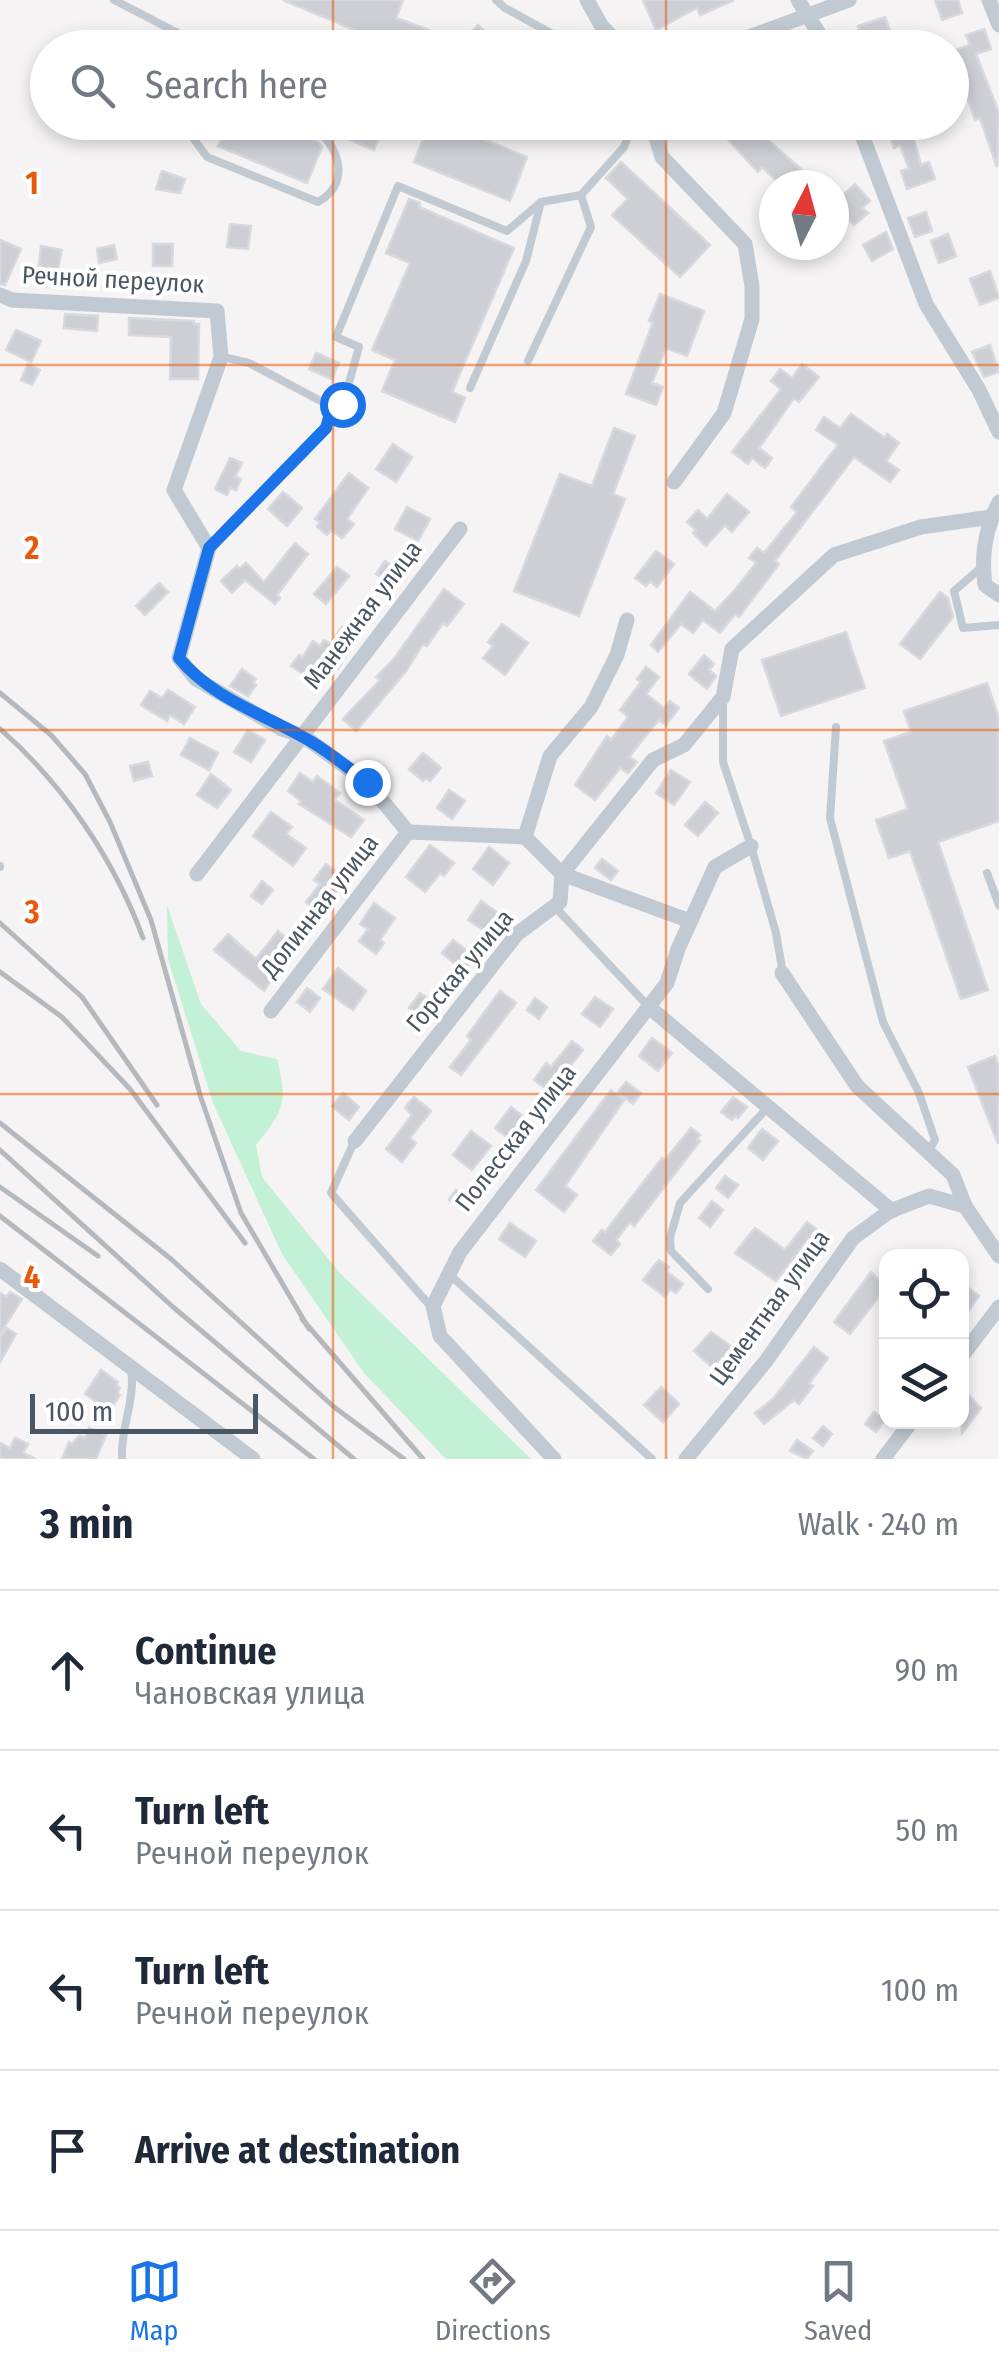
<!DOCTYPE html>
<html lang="en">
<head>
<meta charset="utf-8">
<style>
  :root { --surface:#fff; --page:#f6f6f7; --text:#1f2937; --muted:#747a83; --line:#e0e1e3; --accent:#1a73e8 }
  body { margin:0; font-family:"Fira Sans Condensed",sans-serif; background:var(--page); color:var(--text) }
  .controls { position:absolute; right:30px; bottom:30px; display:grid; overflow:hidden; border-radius:20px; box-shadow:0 5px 15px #0003 }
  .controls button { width:90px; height:90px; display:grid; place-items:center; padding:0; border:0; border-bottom:2px solid var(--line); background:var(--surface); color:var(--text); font:50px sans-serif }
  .compass { position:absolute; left:759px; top:170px; width:90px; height:90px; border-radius:50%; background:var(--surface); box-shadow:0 5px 15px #0003; rotate:6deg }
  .scale { position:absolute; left:30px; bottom:25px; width:228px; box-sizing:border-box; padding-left:10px; border:5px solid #4a5661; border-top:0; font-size:28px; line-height:35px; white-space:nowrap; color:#4a5661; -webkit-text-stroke:8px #fff; paint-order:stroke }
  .stop { position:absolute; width:30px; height:30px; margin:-22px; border:8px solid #1a73e8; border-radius:50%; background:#fff }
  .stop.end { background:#1a73e8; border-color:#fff; box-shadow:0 2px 10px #0008 }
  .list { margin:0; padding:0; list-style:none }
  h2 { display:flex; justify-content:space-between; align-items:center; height:130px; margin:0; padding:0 40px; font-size:42px }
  h2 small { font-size:32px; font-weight:400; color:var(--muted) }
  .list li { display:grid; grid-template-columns:65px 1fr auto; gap:30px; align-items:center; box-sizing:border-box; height:160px; padding:0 40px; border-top:2px solid var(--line) }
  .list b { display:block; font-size:38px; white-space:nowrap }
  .list p { margin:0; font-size:32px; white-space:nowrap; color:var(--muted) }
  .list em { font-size:32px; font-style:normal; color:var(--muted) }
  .icon { flex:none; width:55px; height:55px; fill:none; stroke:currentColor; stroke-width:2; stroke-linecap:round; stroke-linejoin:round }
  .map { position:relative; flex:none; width:999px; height:1459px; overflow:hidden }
  .search { position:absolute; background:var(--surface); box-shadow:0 5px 15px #0003; left:30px; right:30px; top:30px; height:110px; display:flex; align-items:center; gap:25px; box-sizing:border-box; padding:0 35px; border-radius:55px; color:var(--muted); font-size:38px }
  .sheet { height:770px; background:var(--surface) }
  nav { display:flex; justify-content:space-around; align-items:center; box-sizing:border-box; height:140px; border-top:2px solid var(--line); background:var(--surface); font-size:28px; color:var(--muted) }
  nav a { display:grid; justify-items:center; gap:5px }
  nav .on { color:var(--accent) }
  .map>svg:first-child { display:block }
  .green { fill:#c3f1d5 }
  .building { fill:#cdcfd5; stroke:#d7d9de; stroke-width:2.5 }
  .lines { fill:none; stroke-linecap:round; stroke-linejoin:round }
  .service { stroke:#c1cad2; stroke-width:8 }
  .minor { stroke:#c1cad2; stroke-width:15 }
  .rail { stroke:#b5b8bd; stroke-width:5 }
  .route { stroke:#1a73e8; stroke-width:12 }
  .grid { fill:none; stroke:#e8590c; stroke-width:2.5; stroke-opacity:0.55 }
  .labels { text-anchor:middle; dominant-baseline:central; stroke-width:8; stroke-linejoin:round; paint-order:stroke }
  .street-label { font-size:25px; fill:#4a5661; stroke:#fff }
  .grid-label { font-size:32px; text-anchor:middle; font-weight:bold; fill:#e8590c; stroke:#fff; stroke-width:8; stroke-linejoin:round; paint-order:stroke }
</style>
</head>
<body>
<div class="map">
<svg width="999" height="1459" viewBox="0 0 999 1459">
  <rect width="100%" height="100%" fill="#f5f3f3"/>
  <!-- green -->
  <path class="green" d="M 167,905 L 201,1004 L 241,1051 L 277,1059 C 288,1102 284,1111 256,1145 L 262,1177 L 339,1272 L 531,1459 L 446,1459 L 364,1373 L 282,1254 L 213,1103 L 168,959 Z"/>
  <!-- building -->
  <g class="building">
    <path d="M 283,0 L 403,0 L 396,18 L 429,30 L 422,48 L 398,48 Z"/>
    <path d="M 643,0 L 734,0 L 700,15 L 697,8 L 656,30 Z"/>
    <path d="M 935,0 L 958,0 L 962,13 L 942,20 Z"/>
    <path d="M 885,17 L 896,48 L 852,48 L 848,37 L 860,32 L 858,26 Z"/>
    <path d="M 478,25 L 501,48 L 456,48 Z"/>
    <path d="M 984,29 L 991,49 L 976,54 L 999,113 L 997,167 L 980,118 L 975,120 L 952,51 L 970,45 L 966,35 Z"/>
    <path d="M 224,32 L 262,47 L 262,48 L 217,48 Z"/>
    <path d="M 228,122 L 272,122 L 318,142 L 322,147 L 307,183 L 218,146 Z"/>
    <path d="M 350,122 L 385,122 L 374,150 L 344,137 Z"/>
    <path d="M 430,122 L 441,122 L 527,157 L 510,201 L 414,162 Z"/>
    <path d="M 735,122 L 758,122 L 764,128 L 760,133 L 819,185 L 781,185 L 762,167 L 758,172 L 723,134 Z"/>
    <path d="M 885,122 L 909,122 L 921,165 L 929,162 L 935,179 L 907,189 L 901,171 L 909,169 L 900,145 L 894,148 Z"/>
    <path d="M 621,162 L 710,245 L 680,277 L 612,215 L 628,199 L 606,178 Z"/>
    <path d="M 162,171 L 185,179 L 180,193 L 156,189 Z"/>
    <path d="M 855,184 L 870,201 L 862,208 L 868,213 L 854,225 L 834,203 Z"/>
    <path d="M 409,199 L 420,203 L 419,207 L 514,248 L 452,392 L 465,398 L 455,422 L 382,391 L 395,360 L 372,350 L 410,263 L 386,253 Z"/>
    <path d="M 926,212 L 932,231 L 915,237 L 908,218 Z"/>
    <path d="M 230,224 L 251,226 L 248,249 L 227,247 Z"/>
    <path d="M 886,232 L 893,249 L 872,261 L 863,245 Z"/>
    <path d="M 948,234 L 956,256 L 939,263 L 931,241 Z"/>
    <path d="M 0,240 L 21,249 L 5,285 L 0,284 Z"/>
    <path d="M 153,244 L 173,244 L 172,266 L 153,266 Z"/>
    <path d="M 114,245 L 117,259 L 99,263 L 97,249 Z"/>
    <path d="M 41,246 L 62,250 L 56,277 L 38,273 Z"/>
    <path d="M 990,271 L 999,298 L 980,305 L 970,279 Z"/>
    <path d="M 660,294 L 704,311 L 687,356 L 666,348 L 652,383 L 663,387 L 656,405 L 626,394 L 653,322 L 649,321 Z"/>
    <path d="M 65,314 L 98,316 L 97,331 L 64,328 Z"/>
    <path d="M 129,318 L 194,321 L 194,324 L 199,324 L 198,379 L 170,379 L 171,337 L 129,335 Z"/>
    <path d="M 16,330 L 41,341 L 31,362 L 6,350 Z"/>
    <path d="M 990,345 L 999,372 L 984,377 L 972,352 Z"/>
    <path d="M 316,353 L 339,363 L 332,379 L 309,369 Z"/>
    <path d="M 28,364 L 40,370 L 32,385 L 21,380 Z"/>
    <path d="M 802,364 L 819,377 L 799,402 L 794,398 L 759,448 L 772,458 L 765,468 L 752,458 L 748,464 L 732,452 L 781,389 L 771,381 L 780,369 L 792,378 Z"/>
    <path d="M 851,414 L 885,438 L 887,434 L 899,443 L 886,461 L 899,470 L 890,482 L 854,457 L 775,561 L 779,564 L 739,617 L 735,614 L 720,633 L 703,620 L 693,633 L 681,624 L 658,652 L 651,645 L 690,592 L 715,611 L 734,591 L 756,563 L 749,558 L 757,548 L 764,553 L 797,512 L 791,507 L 838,445 L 816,430 L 824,417 L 840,428 Z"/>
    <path d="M 614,428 L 635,436 L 613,494 L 625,499 L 579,616 L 514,591 L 560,474 L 592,486 Z"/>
    <path d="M 393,444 L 412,457 L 396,482 L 376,469 Z"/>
    <path d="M 230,458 L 242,463 L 235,477 L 241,479 L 236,490 L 230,488 L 227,495 L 215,489 Z"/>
    <path d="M 349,473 L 368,488 L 347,519 L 354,524 L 342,538 L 331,530 L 327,535 L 317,527 L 320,522 L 315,519 Z"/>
    <path d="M 283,492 L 302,508 L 287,526 L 268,509 Z"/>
    <path d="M 727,494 L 749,512 L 732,532 L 725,525 L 706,546 L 693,533 L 696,530 L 687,522 L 698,510 L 707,519 Z"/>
    <path d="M 407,507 L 430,519 L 418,541 L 395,529 Z"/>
    <path d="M 295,543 L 308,554 L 277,595 L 280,598 L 275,604 L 245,580 L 232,593 L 221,581 L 237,566 L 239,569 L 246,563 L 264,582 Z"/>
    <path d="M 656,551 L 674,564 L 657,587 L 650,581 L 646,586 L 635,578 Z"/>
    <path d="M 385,561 L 399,570 L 390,583 L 376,574 Z"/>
    <path d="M 337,567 L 349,576 L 326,604 L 314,594 Z"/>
    <path d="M 159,583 L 168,592 L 145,615 L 136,606 Z"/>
    <path d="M 444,589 L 464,604 L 447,626 L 443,623 L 427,646 L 423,644 L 406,671 L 356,731 L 343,719 L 380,680 L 376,677 L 393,660 Z"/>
    <path d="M 940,592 L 948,598 L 953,617 L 920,659 L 900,644 Z"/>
    <path d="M 502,624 L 528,643 L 505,675 L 483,658 L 493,646 L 488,642 Z"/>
    <path d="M 342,627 L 357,636 L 338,669 L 330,663 L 317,683 L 291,666 L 299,655 L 302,658 L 313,641 L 320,646 L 324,640 L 331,644 Z"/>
    <path d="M 846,632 L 865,688 L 781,716 L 762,660 Z"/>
    <path d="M 704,655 L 714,664 L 709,670 L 716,676 L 707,689 L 689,674 Z"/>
    <path d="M 646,667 L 659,677 L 646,694 L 664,708 L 670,701 L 679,708 L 666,725 L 659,720 L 648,733 L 629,757 L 637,762 L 628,773 L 620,768 L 595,800 L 575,785 L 607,736 L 611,740 L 628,717 L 620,710 L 641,682 L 637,679 Z"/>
    <path d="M 242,669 L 256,679 L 253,683 L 256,685 L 248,696 L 230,686 Z"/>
    <path d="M 987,683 L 999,719 L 999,821 L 938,842 L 988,990 L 961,999 L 910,851 L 889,858 L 876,820 L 908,809 L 884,741 L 911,732 L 904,711 Z"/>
    <path d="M 168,690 L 195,707 L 184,724 L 170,715 L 167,721 L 141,705 L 150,691 L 162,698 Z"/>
    <path d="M 248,730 L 265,740 L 251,762 L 234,752 Z"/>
    <path d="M 190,738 L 218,753 L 209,770 L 181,755 Z"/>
    <path d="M 423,753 L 441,768 L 430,781 L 426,778 L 423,781 L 409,769 Z"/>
    <path d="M 148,762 L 152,776 L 134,781 L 130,766 Z"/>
    <path d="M 671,770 L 690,782 L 674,805 L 656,793 Z"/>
    <path d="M 300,773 L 313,782 L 317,776 L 340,793 L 335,800 L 364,820 L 351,837 L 299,804 L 301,801 L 288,791 Z"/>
    <path d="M 211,774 L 231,790 L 217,808 L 197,795 Z"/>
    <path d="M 449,790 L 465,801 L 452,819 L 437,808 Z"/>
    <path d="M 705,802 L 718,813 L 698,836 L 685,825 Z"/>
    <path d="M 271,812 L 292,827 L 286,834 L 306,848 L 293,866 L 253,836 Z"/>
    <path d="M 430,845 L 454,863 L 444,876 L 440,873 L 425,892 L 406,877 Z"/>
    <path d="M 489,847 L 509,863 L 493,885 L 473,869 Z"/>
    <path d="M 602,859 L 618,871 L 611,880 L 595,868 Z"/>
    <path d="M 326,864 L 346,879 L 319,912 L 306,902 L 320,884 L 314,880 Z"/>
    <path d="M 262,881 L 273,890 L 262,904 L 251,896 Z"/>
    <path d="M 481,901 L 501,915 L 488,933 L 468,920 Z"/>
    <path d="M 374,903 L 395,918 L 380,940 L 384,943 L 376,954 L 359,941 L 368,929 L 360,924 Z"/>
    <path d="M 278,931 L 288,939 L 283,946 L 290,952 L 264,991 L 214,950 L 228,934 L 256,959 Z"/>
    <path d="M 453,940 L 475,957 L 464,971 L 442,953 Z"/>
    <path d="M 338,968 L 366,991 L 353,1010 L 323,989 Z"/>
    <path d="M 307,988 L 320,998 L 310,1012 L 297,1002 Z"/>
    <path d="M 500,991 L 516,1003 L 461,1075 L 450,1067 L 471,1040 L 467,1036 Z"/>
    <path d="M 420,993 L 437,1005 L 426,1020 L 409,1008 Z"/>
    <path d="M 595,997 L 613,1009 L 600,1027 L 582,1014 Z"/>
    <path d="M 535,998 L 547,1007 L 539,1019 L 527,1010 Z"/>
    <path d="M 652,1038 L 672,1053 L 658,1071 L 639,1056 Z"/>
    <path d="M 572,1041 L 583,1050 L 563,1075 L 567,1078 L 555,1095 L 534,1080 L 546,1063 L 551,1067 Z"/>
    <path d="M 995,1056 L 999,1067 L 998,1144 L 968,1067 Z"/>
    <path d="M 626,1082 L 641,1093 L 633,1104 L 618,1092 Z"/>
    <path d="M 611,1090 L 624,1100 L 565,1186 L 577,1195 L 564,1212 L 536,1190 Z"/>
    <path d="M 343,1093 L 359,1107 L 349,1120 L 332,1106 Z"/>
    <path d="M 414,1097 L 431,1111 L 410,1138 L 416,1143 L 402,1162 L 386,1149 L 412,1115 L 405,1108 Z"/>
    <path d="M 733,1097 L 747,1107 L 738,1118 L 735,1116 L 732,1120 L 721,1112 Z"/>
    <path d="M 511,1107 L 533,1124 L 517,1145 L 495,1128 Z"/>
    <path d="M 691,1128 L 700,1135 L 697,1139 L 700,1141 L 634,1226 L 630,1222 L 616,1240 L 620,1244 L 611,1255 L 593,1241 L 602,1230 L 605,1232 L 662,1158 L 665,1160 Z"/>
    <path d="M 762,1129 L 778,1141 L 763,1160 L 748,1148 Z"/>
    <path d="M 471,1131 L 491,1146 L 472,1170 L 453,1155 Z"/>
    <path d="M 725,1176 L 738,1185 L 728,1198 L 716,1188 Z"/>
    <path d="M 456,1190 L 474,1202 L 467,1212 L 449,1200 Z"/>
    <path d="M 712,1201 L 723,1210 L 710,1227 L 699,1218 Z"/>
    <path d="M 807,1222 L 816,1229 L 776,1281 L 735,1253 L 755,1228 L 785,1250 Z"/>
    <path d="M 510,1223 L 536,1241 L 525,1257 L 499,1239 Z"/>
    <path d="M 659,1260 L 669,1267 L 666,1271 L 683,1284 L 676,1293 L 670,1289 L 665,1297 L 643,1280 Z"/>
    <path d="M 871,1272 L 886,1287 L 850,1334 L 834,1322 Z"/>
    <path d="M 962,1283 L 979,1296 L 962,1320 Z"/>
    <path d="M 10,1292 L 22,1299 L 0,1334 L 0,1293 L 7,1297 Z"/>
    <path d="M 6,1328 L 16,1334 L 0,1362 L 0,1338 Z"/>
    <path d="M 711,1332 L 732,1347 L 713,1368 L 694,1351 Z"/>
    <path d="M 814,1347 L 828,1358 L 809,1384 L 813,1386 L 799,1404 L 794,1400 L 764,1424 L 755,1413 L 773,1399 Z"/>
    <path d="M 101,1370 L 118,1382 L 116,1385 L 120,1388 L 117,1393 L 120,1395 L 110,1410 L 85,1394 Z"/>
    <path d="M 661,1387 L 679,1404 L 663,1422 L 644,1405 Z"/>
    <path d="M 966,1392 L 981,1408 L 962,1433 L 962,1393 Z"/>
    <path d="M 874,1412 L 885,1420 L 876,1432 L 865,1424 Z"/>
    <path d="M 823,1426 L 832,1434 L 823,1446 L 813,1438 Z"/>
    <path d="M 89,1428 L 106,1435 L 96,1459 L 62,1459 L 69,1442 L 72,1444 L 79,1436 L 85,1438 Z"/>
    <path d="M 15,1438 L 28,1444 L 23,1453 L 36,1459 L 0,1459 L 0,1443 L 10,1448 Z"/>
    <path d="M 797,1440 L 813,1451 L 807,1459 L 790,1451 Z"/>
  </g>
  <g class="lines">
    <!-- service -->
    <g class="service">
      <path d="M 114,0 L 178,33 L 180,48"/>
      <path d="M 496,0 L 505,8 L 578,48"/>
      <path d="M 191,122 L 193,138 L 207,157 L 318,202 C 356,181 335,137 305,122"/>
      <path d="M 528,361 L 591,227 L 581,195"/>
      <path d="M 470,388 L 526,261 L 541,202"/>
      <path d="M 332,407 L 343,404 L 359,347 L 336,337 L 398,186 L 507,231 L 541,202 L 581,195 L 624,147 L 634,122"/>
      <path d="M 209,548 L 326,428 L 332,407 L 249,363 L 223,357"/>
      <path d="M 983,566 L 954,591 L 963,628 L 999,625"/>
      <path d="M 723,702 L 723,762 L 751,846 L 776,933 L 783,974"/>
      <path d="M 836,727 L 830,818 L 883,1022 L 919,1093 L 935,1140 L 928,1152"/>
      <path d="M 0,866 L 0,867"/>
      <path d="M 987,873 L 999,905"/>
      <path d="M 554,906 L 649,1007"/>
      <path d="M 354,1142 L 331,1193 L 433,1309"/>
      <path d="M 449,1274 L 652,1459"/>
      <path d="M 708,1289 L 671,1251 L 670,1238 L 680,1203 L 768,1107"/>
      <path d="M 122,1459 C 120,1428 136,1400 131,1368"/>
    </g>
    <!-- minor -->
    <g class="minor">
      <path d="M 587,0 L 601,25 L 622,48"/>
      <path d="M 798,0 L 828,48"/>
      <path d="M 989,0 L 999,25"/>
      <path d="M 719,48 L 849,0"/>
      <path d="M 651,122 L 662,157 L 745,244 L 752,286 L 752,319 L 724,413 L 674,482"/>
      <path d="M 857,122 L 926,304 L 979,390 L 999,432"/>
      <path d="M 0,295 L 12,300 L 217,311 L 221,357 L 174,490 L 209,548 L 179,658 L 196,679 L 282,729 L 303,736 L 367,782 L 408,832 L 525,837 L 562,874 L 690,921"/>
      <path d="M 999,502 C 985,530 981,555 985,585 L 999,595"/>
      <path d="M 525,837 L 550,756 L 591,707 L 617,655 L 627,620"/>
      <path d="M 197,874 L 460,529"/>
      <path d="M 782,973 L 857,1086 L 953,1175 L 965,1206 L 999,1256"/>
      <path d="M 649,1007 L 892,1211"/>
      <path d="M 271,1011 L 408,832"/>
      <path d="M 355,1141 L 517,934 L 560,902 L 562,874 L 653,760 L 684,745 L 723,697 L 732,649 L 834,555 L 921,527 L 991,517"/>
      <path d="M 0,1269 L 253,1459"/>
      <path d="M 962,1356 L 999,1307"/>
      <path d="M 554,1459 L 440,1336 L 433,1306 L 460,1252 L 667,983 L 678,949 L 715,867 L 751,846"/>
      <path d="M 686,1459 L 766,1361 L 853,1238 L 890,1211 L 929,1196 L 965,1206"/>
      <path d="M 883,1459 L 911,1422"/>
    </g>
    <!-- rail -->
    <g class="rail">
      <path d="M 0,693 L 51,735 L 85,774 L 110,822 L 151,920 L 201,1098 L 241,1213 L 309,1329"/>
      <path d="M 0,729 C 63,784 114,859 143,938"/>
      <path d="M 0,923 L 82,997 L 157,1105"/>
      <path d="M 0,972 L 62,1017 L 130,1089 L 245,1243"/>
      <path d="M 0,1123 L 171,1259 L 334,1407 L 404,1459"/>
      <path d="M 0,1150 L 173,1307 L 354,1459"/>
      <path d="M 0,1187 L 98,1256"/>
      <path d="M 0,1216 L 314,1459"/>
      <path d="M 302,1319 L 423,1459"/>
    </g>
  </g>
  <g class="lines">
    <!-- route -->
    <path class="route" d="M 342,404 L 332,407 L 326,428 L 209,548 L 179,658 C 211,697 260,713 303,737 C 326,749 347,767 367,782"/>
  </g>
  <!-- grid -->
  <path class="grid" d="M 333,0 L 333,48M 666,0 L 666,48M 333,122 L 333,1459M 666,122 L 666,1459M 0,365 L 999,365M 0,730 L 999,730M 0,1094 L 999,1094"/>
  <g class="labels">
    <!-- street labels -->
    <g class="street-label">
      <text transform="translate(113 280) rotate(3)">Речной переулок</text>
      <text transform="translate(363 615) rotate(-53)">Манежная улица</text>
      <text transform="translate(320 906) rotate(-52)">Долинная улица</text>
      <text transform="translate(460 971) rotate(-50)">Горская улица</text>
      <text transform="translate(516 1138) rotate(-52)">Полесская улица</text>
      <text transform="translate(770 1308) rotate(-54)">Цементная улица</text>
    </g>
  </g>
  <g class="grid-label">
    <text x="32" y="194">1</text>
    <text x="32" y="559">2</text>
    <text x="32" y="923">3</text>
    <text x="32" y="1288">4</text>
  </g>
</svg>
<div class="controls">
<button><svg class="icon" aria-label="locate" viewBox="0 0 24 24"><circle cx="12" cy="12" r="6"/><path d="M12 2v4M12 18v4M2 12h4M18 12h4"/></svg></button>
<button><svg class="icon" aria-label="layers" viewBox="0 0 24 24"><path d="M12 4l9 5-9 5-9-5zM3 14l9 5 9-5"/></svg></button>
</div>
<svg class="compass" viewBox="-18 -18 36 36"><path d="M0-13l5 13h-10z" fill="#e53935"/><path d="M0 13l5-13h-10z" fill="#747a83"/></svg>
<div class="scale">100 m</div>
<div class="stop" style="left:342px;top:404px"></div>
<div class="stop end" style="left:367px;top:782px"></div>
<div class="search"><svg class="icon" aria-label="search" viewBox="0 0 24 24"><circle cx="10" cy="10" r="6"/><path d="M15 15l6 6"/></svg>Search here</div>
</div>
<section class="sheet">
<h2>3 min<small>Walk · 240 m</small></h2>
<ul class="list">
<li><svg class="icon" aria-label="ahead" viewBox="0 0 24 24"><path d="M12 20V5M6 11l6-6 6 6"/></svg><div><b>Continue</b><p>Чановская улица</p></div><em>90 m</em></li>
<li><svg class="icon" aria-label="left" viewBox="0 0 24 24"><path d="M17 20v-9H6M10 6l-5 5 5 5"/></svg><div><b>Turn left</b><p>Речной переулок</p></div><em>50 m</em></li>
<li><svg class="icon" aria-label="left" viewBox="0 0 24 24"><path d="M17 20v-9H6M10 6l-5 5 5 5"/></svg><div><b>Turn left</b><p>Речной переулок</p></div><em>100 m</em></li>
<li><svg class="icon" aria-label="arrive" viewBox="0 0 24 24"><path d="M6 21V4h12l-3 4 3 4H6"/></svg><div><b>Arrive at destination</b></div></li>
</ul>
</section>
<nav>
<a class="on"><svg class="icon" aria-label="map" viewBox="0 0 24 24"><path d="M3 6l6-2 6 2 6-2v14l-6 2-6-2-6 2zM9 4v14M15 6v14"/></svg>Map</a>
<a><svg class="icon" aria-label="directions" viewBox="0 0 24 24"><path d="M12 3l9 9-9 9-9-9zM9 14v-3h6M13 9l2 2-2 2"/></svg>Directions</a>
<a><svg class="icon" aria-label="saved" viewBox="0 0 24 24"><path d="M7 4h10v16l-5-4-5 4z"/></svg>Saved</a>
</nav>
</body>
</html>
